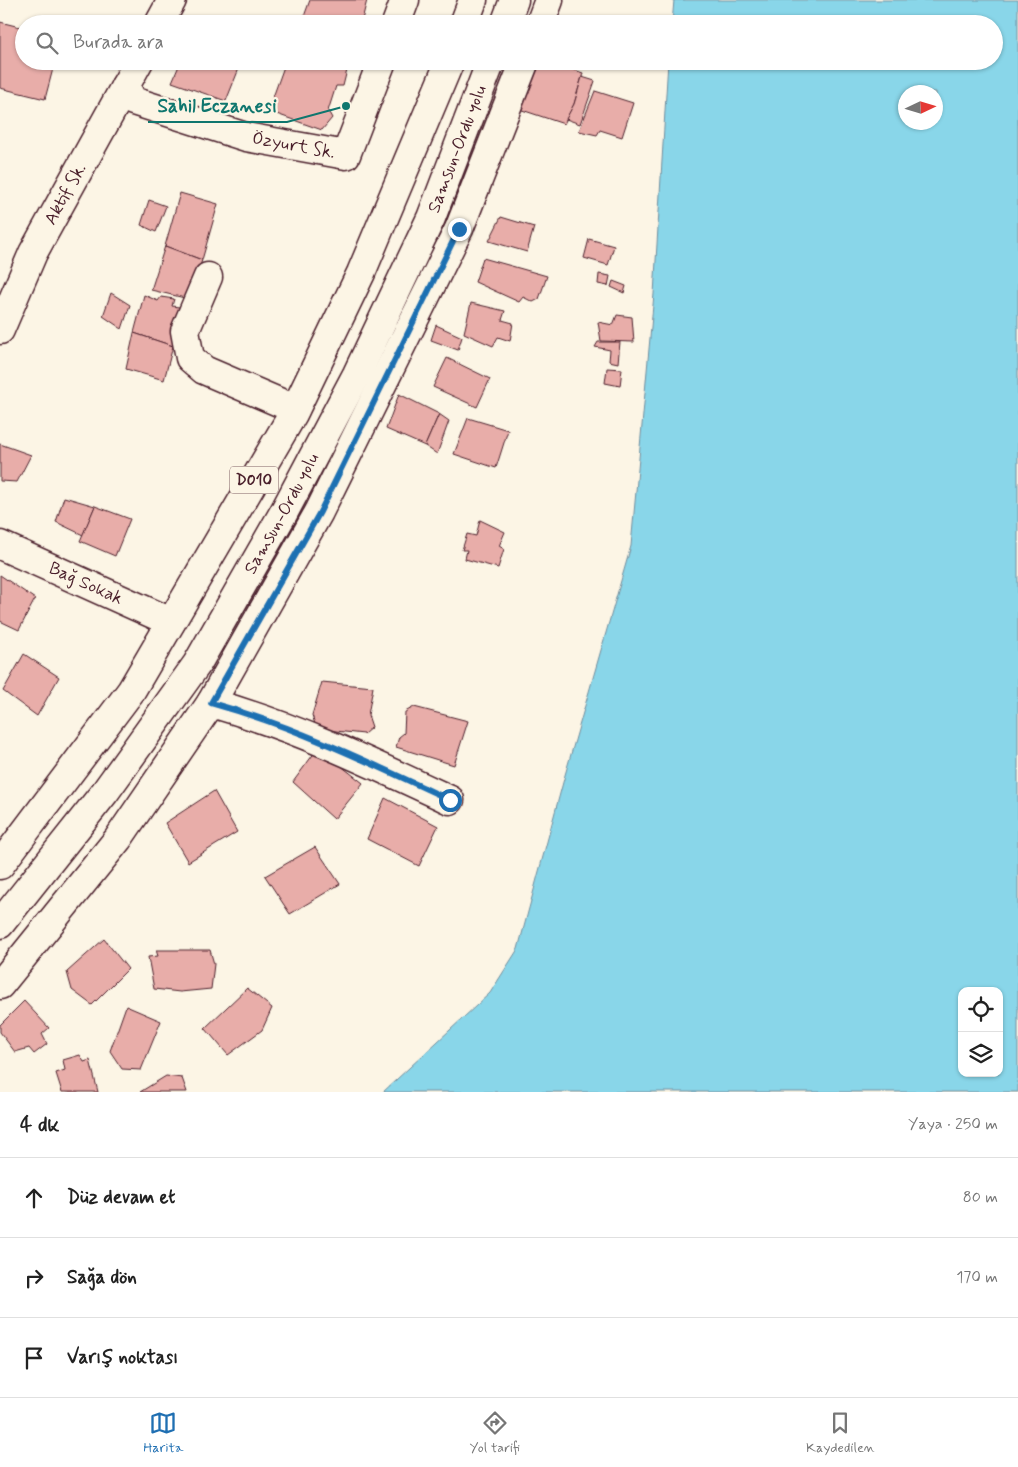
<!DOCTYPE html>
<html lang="tr">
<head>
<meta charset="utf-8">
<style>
  :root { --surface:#fff; --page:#f2f2f2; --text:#222; --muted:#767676; --line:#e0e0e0; --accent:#1f6fb2 }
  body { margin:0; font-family:Mynerve,sans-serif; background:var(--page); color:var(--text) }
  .controls { position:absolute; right:15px; bottom:15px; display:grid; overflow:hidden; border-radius:10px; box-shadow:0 1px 4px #0004 }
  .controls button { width:45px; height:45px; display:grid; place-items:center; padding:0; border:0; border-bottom:1px solid var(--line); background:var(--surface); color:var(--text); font:25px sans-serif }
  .compass { position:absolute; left:898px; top:85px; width:45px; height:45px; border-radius:50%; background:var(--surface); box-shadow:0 1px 4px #0004; rotate:86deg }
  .stop { position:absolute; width:15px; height:15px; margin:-11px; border:4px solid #1f6fb2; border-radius:50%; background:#fff }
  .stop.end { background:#1f6fb2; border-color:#fff; box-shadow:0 1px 5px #0008 }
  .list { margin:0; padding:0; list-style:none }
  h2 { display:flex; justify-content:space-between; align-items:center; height:65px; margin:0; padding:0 20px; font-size:21px }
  h2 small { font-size:16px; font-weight:400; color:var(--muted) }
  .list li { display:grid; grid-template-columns:32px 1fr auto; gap:15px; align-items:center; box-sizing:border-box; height:80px; padding:0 20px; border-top:1px solid var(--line) }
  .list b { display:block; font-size:19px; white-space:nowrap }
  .list em { font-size:16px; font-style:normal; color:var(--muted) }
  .icon { flex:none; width:28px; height:28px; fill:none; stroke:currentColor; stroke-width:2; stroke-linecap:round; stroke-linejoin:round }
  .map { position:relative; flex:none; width:1018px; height:1092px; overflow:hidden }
  .search { position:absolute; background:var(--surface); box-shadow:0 1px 4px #0004; left:15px; right:15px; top:15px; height:55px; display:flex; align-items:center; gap:12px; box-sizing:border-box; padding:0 18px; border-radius:28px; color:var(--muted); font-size:19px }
  .sheet { height:305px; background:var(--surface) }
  nav { display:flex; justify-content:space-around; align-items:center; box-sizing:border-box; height:70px; border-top:1px solid var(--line); background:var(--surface); font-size:14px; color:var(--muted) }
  nav a { display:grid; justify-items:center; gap:2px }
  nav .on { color:var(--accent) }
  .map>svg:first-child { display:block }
  .water { fill:#89d6e9; stroke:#708d9d; fill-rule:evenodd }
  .building { fill:#e8ada9; stroke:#4a1f2b }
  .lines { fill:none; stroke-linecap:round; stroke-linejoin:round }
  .minor-casing { stroke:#4a1f2b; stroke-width:31 }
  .highway-casing { stroke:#4a1f2b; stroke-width:31 }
  .minor { stroke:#fcf5e5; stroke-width:28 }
  .highway { stroke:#fcf5e5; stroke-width:28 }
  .route { stroke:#1f6fb2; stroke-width:6 }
  .labels { text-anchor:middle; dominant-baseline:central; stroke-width:4.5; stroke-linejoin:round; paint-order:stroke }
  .shield { fill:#fcf5e5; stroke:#7f5f63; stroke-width:1 }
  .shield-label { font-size:16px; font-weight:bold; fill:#4a1f2b }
  .street-label { font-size:18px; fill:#4a1f2b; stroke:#fcf5e5 }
  .leader { fill:none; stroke:#0f766e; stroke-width:2 }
  .callout-dot { fill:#0f766e; stroke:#fcf5e5; stroke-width:2 }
  .callout-label { font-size:19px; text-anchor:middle; font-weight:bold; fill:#0f766e; stroke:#fcf5e5; stroke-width:4.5; stroke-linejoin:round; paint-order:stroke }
</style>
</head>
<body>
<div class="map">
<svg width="1018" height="1092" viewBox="0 0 1018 1092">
  <rect width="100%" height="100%" fill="#fcf5e5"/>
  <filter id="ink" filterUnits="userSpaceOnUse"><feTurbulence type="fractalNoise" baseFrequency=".02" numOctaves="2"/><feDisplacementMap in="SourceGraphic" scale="10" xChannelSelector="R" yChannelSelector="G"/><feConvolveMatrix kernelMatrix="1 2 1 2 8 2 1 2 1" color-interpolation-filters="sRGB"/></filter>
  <g filter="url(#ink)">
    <!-- water -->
    <path class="water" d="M 674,0 L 1018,0 L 1018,1092 L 383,1092 L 490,993 L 518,949 L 565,775 L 631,546 L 654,294 L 668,61 L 994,61 L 994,24 L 672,24 ZM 906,92 L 936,92 L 936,122 L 906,122 ZM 962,991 L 999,991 L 999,1073 L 962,1073 Z"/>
    <!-- building -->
    <g class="building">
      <path d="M 310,0 L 367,0 L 361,24 L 308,24 L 302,22 Z"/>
      <path d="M 198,20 L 213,24 L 196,24 Z"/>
      <path d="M 0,22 L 24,28 L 24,61 L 55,61 L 45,99 L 0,88 Z"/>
      <path d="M 181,61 L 242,61 L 226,101 L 172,82 Z"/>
      <path d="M 286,61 L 338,61 L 348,66 L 343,86 L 336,86 L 328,111 L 332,118 L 322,130 L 268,111 Z"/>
      <path d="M 538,61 L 549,61 L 583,73 L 574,104 L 564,124 L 519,109 Z"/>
      <path d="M 582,77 L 595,81 L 580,124 L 566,119 L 574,104 Z"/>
      <path d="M 595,91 L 633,103 L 622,137 L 600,130 L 597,135 L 579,131 Z"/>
      <path d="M 180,193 L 218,204 L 202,260 L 165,246 Z"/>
      <path d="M 149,200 L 166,206 L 156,232 L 141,225 Z"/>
      <path d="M 501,217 L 534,227 L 527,252 L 489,241 Z"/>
      <path d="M 589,239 L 614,246 L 608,265 L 584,258 Z"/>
      <path d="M 165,246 L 202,260 L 189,299 L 151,290 Z"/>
      <path d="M 483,258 L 547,276 L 539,299 L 533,302 L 523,297 L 519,302 L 475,282 Z"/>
      <path d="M 599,274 L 610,276 L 608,286 L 598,284 Z"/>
      <path d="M 613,281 L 626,286 L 624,293 L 611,287 Z"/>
      <path d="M 111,293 L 130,305 L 122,329 L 103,316 Z"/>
      <path d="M 144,295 L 158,301 L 161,297 L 174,299 L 172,306 L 186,308 L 173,346 L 134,333 Z"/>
      <path d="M 471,303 L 505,311 L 502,320 L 513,323 L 510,341 L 498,337 L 493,346 L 464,333 Z"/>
      <path d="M 617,315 L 632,317 L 634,342 L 601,341 L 598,322 L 613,325 Z"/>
      <path d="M 436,325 L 462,337 L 458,350 L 431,340 Z"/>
      <path d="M 134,333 L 173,346 L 164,380 L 126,369 Z"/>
      <path d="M 598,342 L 620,342 L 618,363 L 609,361 L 610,350 L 595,347 Z"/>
      <path d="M 447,358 L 490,379 L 477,407 L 433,387 Z"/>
      <path d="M 607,368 L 622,369 L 620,386 L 605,383 Z"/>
      <path d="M 399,394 L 439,414 L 425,446 L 386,429 Z"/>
      <path d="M 439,414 L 449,421 L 437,454 L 425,446 Z"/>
      <path d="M 468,418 L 508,430 L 496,468 L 454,454 Z"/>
      <path d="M 0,444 L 31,455 L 17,482 L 0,481 Z"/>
      <path d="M 64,497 L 95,506 L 83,535 L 56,522 Z"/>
      <path d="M 95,506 L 130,519 L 115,556 L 80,541 Z"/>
      <path d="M 480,520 L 505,532 L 499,546 L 504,549 L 498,568 L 465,559 L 467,550 L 462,550 L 467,534 L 476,536 Z"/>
      <path d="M 0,575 L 35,599 L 19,630 L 0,621 Z"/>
      <path d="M 24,654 L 59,677 L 37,716 L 3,691 Z"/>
      <path d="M 322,682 L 373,687 L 368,715 L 372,727 L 364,734 L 326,730 L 316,727 L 312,715 Z"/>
      <path d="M 414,707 L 468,721 L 454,765 L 396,747 L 399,737 L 404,733 L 405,712 Z"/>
      <path d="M 318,748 L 363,783 L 334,819 L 293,782 Z"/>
      <path d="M 214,791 L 237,832 L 188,862 L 165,823 Z"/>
      <path d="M 385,798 L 438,826 L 419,866 L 367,839 Z"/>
      <path d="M 315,847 L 340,884 L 290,914 L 265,876 Z"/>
      <path d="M 104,939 L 128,969 L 92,1005 L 72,990 L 67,972 Z"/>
      <path d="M 156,950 L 210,950 L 214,964 L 211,989 L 180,992 L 154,989 L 148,957 L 158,956 Z"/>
      <path d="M 247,988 L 272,1008 L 262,1030 L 228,1055 L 205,1028 Z"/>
      <path d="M 24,1001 L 49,1028 L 42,1034 L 47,1044 L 34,1054 L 29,1048 L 15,1052 L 0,1032 L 0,1025 Z"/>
      <path d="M 126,1006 L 161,1021 L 141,1070 L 122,1069 L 110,1051 Z"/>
      <path d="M 80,1055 L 84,1062 L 90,1060 L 98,1092 L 62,1092 L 56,1073 L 65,1070 L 63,1060 Z"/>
      <path d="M 166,1076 L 182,1078 L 187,1092 L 140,1092 Z"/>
    </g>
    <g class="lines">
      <!-- minor casing -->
      <g class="minor-casing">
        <g id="minor">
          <path d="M 159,24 L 172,0"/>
          <path d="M 396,24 L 405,0"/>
          <path d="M 540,24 L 549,0"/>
          <path id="s1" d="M 125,86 L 133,101 L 246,137 L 346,155 L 382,61"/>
          <path d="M 208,277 L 185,331 L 190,358 L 204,370 L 295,409"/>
          <path id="s2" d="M 0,330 L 33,253 L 139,61"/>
          <path id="s3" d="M 0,545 L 171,622"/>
          <path d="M 211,703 C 294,726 371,763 450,800"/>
          <path d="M 0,985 L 118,839 L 211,703 L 319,512 L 459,229 L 525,61"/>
        </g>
      </g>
      <!-- highway casing -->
      <g class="highway-casing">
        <g id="highway">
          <path d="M 464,24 L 473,0"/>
          <path d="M 505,24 L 514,0"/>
          <path d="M 0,865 L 131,691 L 293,414 L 361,273 L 450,61"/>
          <path id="s4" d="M 0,924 L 105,792 L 197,664 L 284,512 L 357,374 L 431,218 L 491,61"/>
        </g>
      </g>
      <!-- minor -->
      <use href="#minor" class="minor"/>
      <!-- highway -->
      <use href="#highway" class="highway"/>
    </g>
  </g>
  <g class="lines" filter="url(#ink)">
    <!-- route -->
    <path class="route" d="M 450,800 C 371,763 294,726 211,703 L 320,512 L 459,229"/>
  </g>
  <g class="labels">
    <!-- shield labels -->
    <rect class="shield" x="230" y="466.5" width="48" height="27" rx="4"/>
    <g class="shield-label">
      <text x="254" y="480">D010</text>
    </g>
    <!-- street labels -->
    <g class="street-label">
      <text stroke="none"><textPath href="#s1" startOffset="184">Özyurt Sk.</textPath></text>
      <text stroke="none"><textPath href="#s4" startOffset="904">Samsun-Ordu yolu</textPath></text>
      <text stroke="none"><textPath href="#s2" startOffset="151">Aktif Sk.</textPath></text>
      <text stroke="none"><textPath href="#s4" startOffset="499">Samsun-Ordu yolu</textPath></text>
      <text stroke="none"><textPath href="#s3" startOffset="94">Bağ Sokak</textPath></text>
    </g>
  </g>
  <!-- callouts -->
  <path class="leader" d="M346 106L287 122H148"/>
  <circle class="callout-dot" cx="346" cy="106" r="5"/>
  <g class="callout-label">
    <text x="217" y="112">Sahil Eczanesi</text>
  </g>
</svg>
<div class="controls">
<button><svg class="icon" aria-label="locate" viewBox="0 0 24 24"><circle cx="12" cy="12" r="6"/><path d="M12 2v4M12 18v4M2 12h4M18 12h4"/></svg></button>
<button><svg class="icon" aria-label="layers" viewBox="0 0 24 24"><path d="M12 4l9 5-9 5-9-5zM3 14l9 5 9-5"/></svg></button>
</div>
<svg class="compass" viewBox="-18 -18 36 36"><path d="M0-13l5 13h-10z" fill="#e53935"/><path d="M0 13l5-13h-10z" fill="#767676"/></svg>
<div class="stop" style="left:450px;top:800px"></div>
<div class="stop end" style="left:459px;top:229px"></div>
<div class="search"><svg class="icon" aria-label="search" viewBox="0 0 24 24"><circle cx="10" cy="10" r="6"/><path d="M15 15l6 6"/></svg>Burada ara</div>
</div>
<section class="sheet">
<h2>4 dk<small>Yaya · 250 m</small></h2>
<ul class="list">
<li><svg class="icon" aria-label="ahead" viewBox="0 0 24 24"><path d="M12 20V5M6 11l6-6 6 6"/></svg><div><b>Düz devam et</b></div><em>80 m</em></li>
<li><svg class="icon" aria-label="right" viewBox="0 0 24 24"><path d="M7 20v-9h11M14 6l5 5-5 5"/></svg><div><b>Sağa dön</b></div><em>170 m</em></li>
<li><svg class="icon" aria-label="arrive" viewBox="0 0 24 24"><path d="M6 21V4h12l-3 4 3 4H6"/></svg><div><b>Varış noktası</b></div></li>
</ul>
</section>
<nav>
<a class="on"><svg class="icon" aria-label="map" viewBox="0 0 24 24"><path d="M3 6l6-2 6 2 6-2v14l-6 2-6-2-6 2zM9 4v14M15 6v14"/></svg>Harita</a>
<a><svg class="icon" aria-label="directions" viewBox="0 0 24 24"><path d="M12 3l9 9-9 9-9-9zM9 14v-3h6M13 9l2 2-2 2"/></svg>Yol tarifi</a>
<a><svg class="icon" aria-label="saved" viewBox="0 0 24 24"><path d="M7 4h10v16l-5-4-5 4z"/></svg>Kaydedilen</a>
</nav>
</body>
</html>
